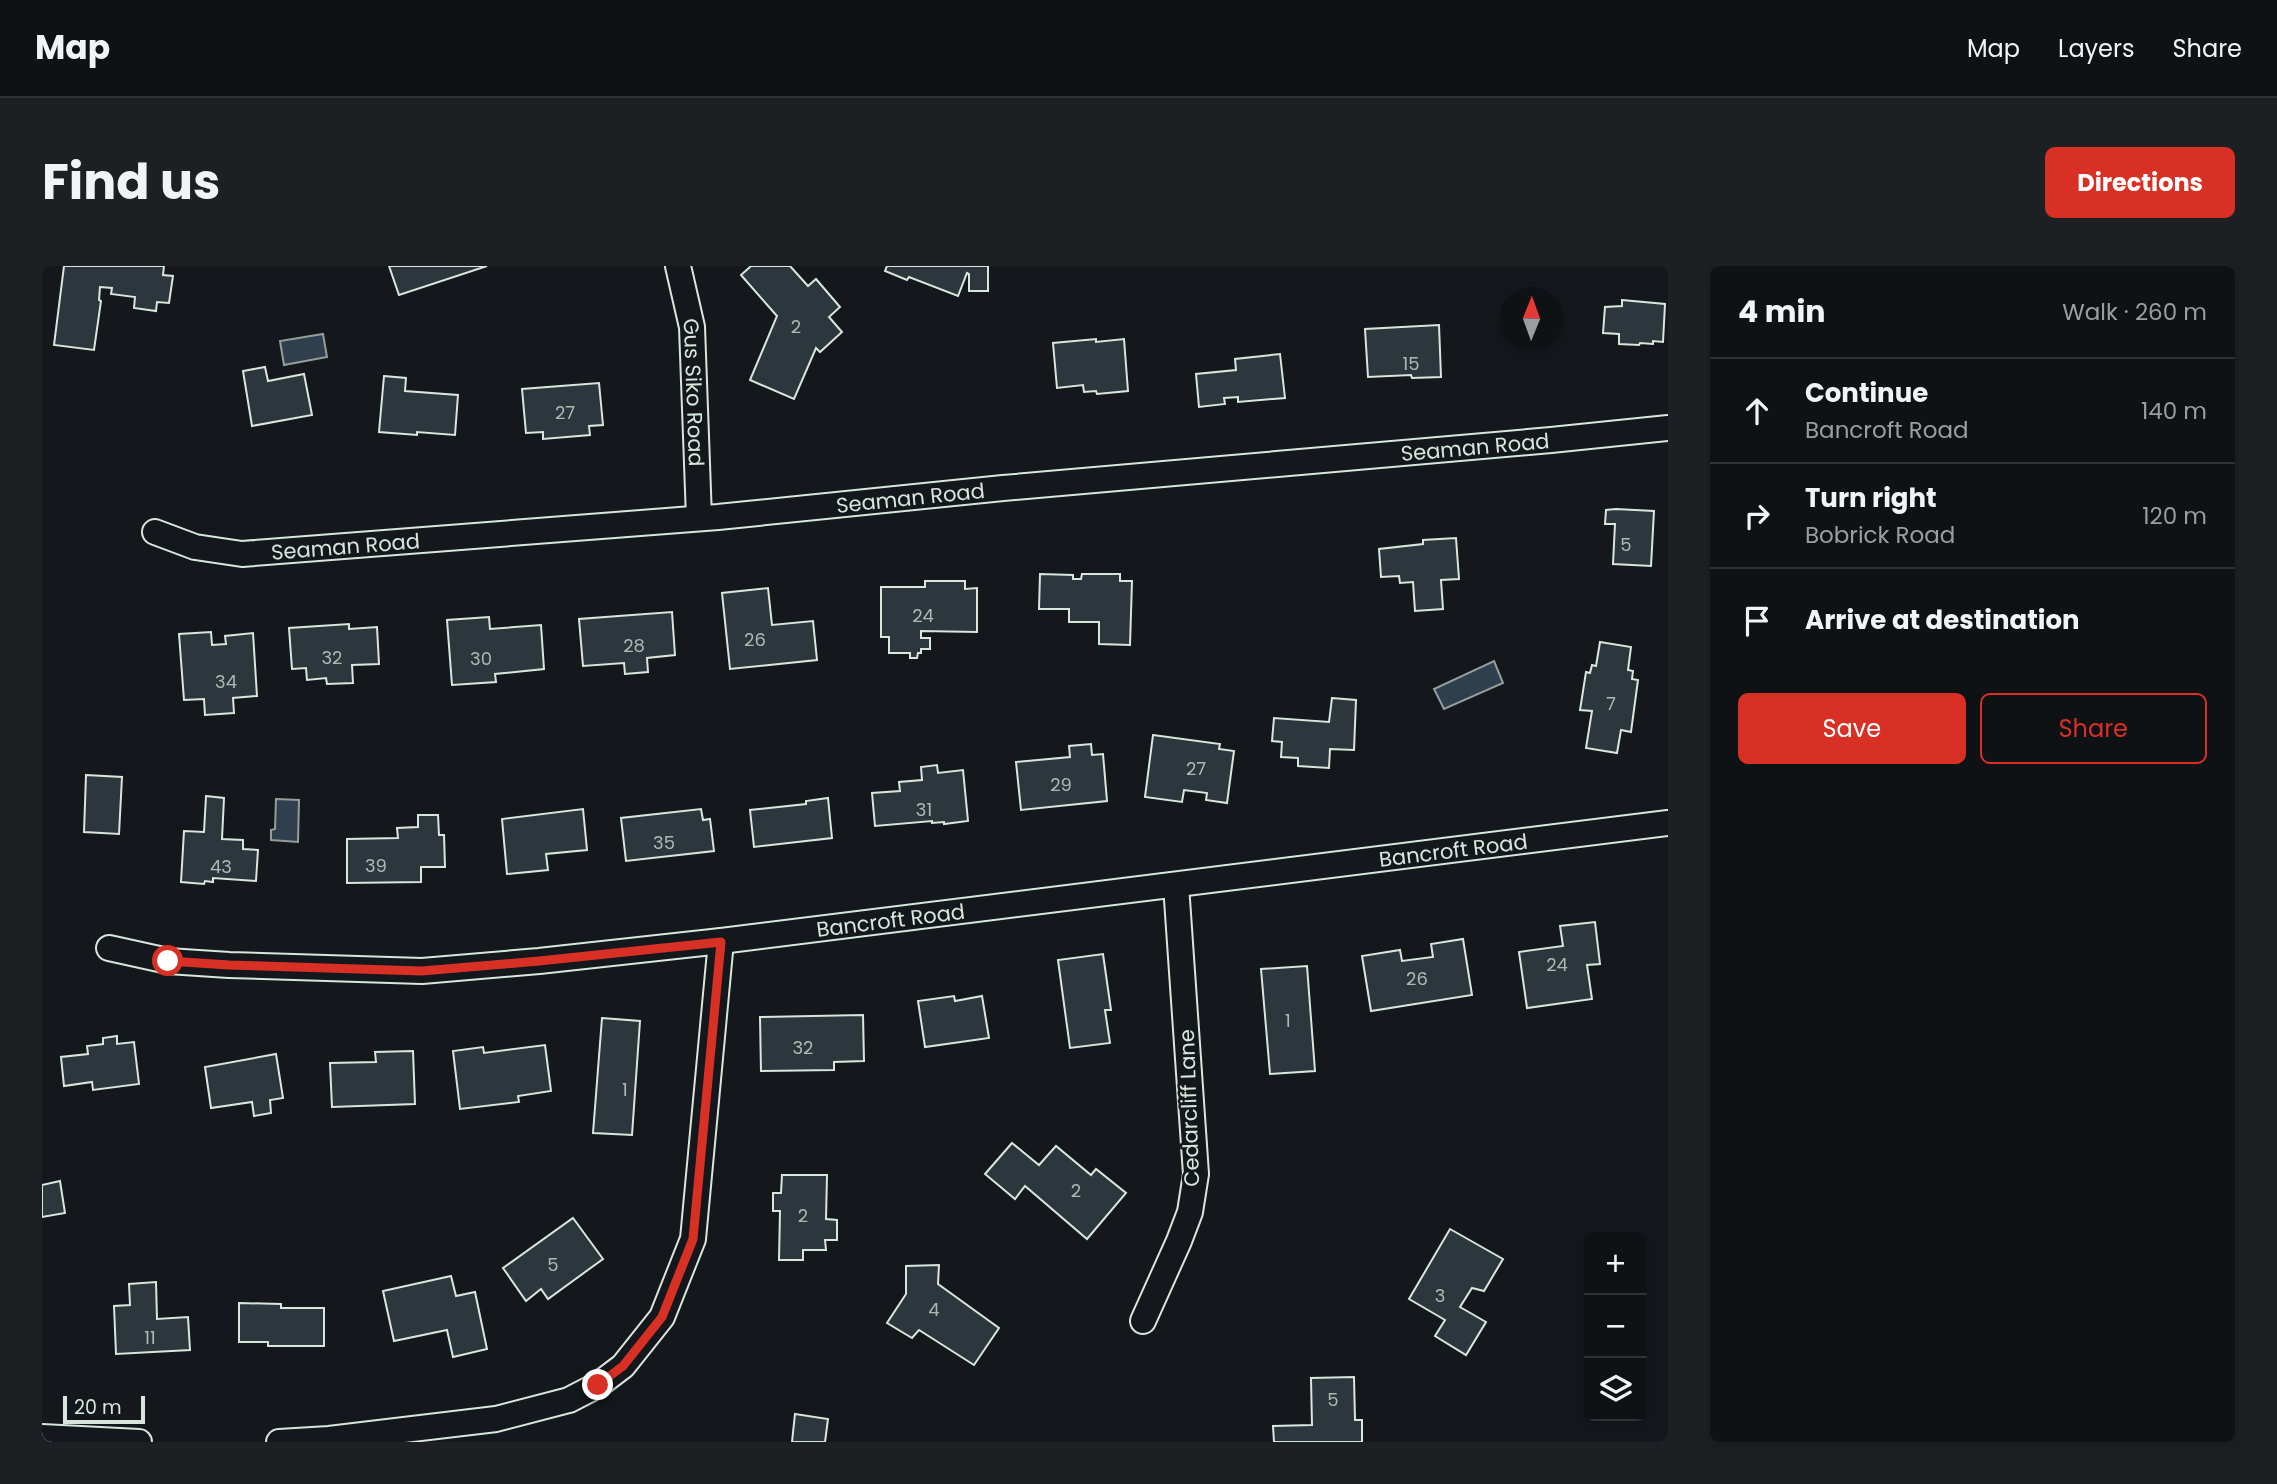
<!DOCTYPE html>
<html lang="en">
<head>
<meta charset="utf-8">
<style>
  :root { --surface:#0f1215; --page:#1d2022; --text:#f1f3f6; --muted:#9b9ea0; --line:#2f3234; --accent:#d93025 }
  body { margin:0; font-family:Poppins,sans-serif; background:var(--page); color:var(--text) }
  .controls { position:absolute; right:21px; bottom:21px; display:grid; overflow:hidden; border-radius:10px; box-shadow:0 4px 10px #0003 }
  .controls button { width:63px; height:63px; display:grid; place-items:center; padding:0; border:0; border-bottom:2px solid var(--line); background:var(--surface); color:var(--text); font:35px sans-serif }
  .compass { position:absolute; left:1458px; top:21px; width:63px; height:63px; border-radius:50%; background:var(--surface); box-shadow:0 4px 10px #0003; rotate:1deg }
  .scale { position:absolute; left:21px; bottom:18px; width:82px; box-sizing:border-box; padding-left:7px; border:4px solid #d8e6dc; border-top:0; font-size:19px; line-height:24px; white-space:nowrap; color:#d8e6dc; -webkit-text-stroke:5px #14181c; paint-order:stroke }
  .stop { position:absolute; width:21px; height:21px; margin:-16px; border:5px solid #d93025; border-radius:50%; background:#fff }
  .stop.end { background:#d93025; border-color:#fff; box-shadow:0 2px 7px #0008 }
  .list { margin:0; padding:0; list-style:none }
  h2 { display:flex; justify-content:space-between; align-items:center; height:91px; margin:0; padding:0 28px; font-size:30px }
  h2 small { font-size:23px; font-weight:400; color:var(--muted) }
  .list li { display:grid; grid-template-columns:46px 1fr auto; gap:21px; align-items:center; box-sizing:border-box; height:105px; padding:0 28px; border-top:2px solid var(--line) }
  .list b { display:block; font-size:26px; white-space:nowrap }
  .list p { margin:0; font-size:23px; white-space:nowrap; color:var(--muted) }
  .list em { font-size:23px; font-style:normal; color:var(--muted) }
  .actions { display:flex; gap:14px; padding:21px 28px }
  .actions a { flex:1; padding:16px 0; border:2px solid var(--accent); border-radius:10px; text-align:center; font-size:24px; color:var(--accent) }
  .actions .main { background:var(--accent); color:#fff }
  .icon { flex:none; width:38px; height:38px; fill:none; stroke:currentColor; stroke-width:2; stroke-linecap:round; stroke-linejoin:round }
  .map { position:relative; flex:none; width:1626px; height:1176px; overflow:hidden; border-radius:10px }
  header { display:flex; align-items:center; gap:42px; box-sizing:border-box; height:98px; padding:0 35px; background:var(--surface); border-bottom:2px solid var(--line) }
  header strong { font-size:33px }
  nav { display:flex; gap:38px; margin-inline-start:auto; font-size:24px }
  .intro { display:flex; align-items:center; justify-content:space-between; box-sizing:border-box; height:168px; padding:0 42px }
  h1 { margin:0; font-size:49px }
  .button { padding:18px 32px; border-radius:10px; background:var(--accent); color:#fff; font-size:24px; font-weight:700 }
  main { display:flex; gap:42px; padding:0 42px }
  aside { flex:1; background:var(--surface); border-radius:10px; box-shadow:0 4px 10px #0003 }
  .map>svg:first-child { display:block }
  .water { fill:#2f3f4d; stroke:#939e99; stroke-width:2 }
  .building { fill:#2c363c; stroke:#d8e6dc; stroke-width:2 }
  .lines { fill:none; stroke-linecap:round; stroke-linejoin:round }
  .minor-casing { stroke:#d8e6dc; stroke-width:28 }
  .minor { stroke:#14181c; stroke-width:24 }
  .route { stroke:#d93025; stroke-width:9 }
  .labels { text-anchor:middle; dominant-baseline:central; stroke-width:5; stroke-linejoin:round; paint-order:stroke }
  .number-label { font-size:18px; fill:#adbab4 }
  .street-label { font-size:21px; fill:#d8e6dc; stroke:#14181c }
</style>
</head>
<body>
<header>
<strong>Map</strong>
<nav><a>Map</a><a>Layers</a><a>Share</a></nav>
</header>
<div class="intro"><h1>Find us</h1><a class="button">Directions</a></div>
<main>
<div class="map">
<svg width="1626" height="1176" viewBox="0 0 1626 1176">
  <rect width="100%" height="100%" fill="#14181c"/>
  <!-- water -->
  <g class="water">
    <path d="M 281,68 L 285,91 L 242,99 L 238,75 Z"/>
    <path d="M 1452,395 L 1461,417 L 1402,443 L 1392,423 Z"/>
    <path d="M 234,533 L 257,534 L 256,576 L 229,574 L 229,564 L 233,563 Z"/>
  </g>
  <!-- building -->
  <g class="building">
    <path d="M 22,0 L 122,0 L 121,9 L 131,10 L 127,37 L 115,36 L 114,45 L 92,42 L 93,31 L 69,28 L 70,22 L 58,21 L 57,34 L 59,35 L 52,84 L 12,79 Z"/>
    <path d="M 347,0 L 445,0 L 357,29 Z"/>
    <path d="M 709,0 L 748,0 L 766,20 L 774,13 L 798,41 L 787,51 L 800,66 L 778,86 L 774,82 L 752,133 L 708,114 L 735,50 L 699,9 Z"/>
    <path d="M 845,0 L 946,0 L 946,25 L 927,25 L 927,8 L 925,7 L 916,30 L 867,11 L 865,14 L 843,5 Z"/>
    <path d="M 1580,34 L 1623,38 L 1621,76 L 1611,75 L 1611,78 L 1598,77 L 1597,79 L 1577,78 L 1577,68 L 1561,67 L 1563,41 L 1580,40 Z"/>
    <path d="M 1397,59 L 1399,111 L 1370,112 L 1369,109 L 1326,111 L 1323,63 Z"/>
    <path d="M 1054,73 L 1054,76 L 1082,73 L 1086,125 L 1055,128 L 1054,125 L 1042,126 L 1041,119 L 1015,122 L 1011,77 Z"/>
    <path d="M 1238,88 L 1243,132 L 1196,136 L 1196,131 L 1182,132 L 1183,138 L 1157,141 L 1154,108 L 1194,104 L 1193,93 Z"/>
    <path d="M 223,101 L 226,115 L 262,108 L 270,149 L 210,160 L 201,105 Z"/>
    <path d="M 342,110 L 364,112 L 363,125 L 416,129 L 413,169 L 375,166 L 375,169 L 337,166 Z"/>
    <path d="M 557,117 L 561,159 L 547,160 L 548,169 L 501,173 L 501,166 L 484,167 L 480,123 Z"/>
    <path d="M 1574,243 L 1612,245 L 1609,300 L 1571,298 L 1573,258 L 1563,258 L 1564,244 Z"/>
    <path d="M 1414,272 L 1417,313 L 1399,314 L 1401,343 L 1373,345 L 1371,316 L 1358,317 L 1357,310 L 1339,311 L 1337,283 L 1381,278 L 1381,274 Z"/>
    <path d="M 998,308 L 1031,309 L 1031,313 L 1039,313 L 1040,308 L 1078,308 L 1078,315 L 1090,315 L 1088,379 L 1057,378 L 1057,356 L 1027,356 L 1027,343 L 997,343 Z"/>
    <path d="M 883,315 L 923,315 L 923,323 L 935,322 L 935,366 L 879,365 L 879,372 L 888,372 L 888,383 L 879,383 L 879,387 L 876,387 L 875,392 L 868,392 L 868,387 L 847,387 L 847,371 L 839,371 L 839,321 L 883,321 Z"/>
    <path d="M 726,322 L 730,359 L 771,355 L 775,394 L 688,403 L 680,327 Z"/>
    <path d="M 630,346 L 633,389 L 605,392 L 606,406 L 583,408 L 582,397 L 541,400 L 537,353 Z"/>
    <path d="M 447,351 L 448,363 L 499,359 L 502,403 L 453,408 L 454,416 L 410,419 L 405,354 Z"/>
    <path d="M 307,358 L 307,363 L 335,361 L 337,398 L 310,399 L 311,417 L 285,418 L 284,412 L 265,414 L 264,402 L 250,403 L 247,362 Z"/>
    <path d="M 169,366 L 170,379 L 184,378 L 183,370 L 211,367 L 215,430 L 191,432 L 192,447 L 163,449 L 162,433 L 142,434 L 137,368 Z"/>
    <path d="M 1558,376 L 1589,381 L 1586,404 L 1591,405 L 1590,413 L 1596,414 L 1589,466 L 1579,464 L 1575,487 L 1544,482 L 1550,445 L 1538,444 L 1544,406 L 1548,407 L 1550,399 L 1554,400 Z"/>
    <path d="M 1290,432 L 1314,434 L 1312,484 L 1288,483 L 1287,502 L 1256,500 L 1256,492 L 1239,491 L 1240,476 L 1230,475 L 1232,452 L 1287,456 Z"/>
    <path d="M 1111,469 L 1178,478 L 1177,483 L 1192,485 L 1185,537 L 1164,534 L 1165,527 L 1142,524 L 1140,536 L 1103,531 Z"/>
    <path d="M 1049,478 L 1050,489 L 1061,488 L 1065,535 L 979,544 L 974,496 L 1028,491 L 1027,480 Z"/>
    <path d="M 895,499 L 896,507 L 921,504 L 926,555 L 902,558 L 902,556 L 890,557 L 890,555 L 833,560 L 830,527 L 858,525 L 857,516 L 880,514 L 879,501 Z"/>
    <path d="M 44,509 L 80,511 L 77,568 L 42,566 Z"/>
    <path d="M 164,530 L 182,532 L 180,573 L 201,574 L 201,583 L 216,584 L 214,615 L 171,612 L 171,616 L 163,615 L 162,618 L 139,616 L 142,565 L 162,566 Z"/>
    <path d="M 786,532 L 790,572 L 712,581 L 708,544 L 764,538 L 764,535 Z"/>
    <path d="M 541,543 L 545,584 L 504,588 L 506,604 L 465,608 L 460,553 Z"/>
    <path d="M 659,543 L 661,554 L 668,553 L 672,585 L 584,595 L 579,552 Z"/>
    <path d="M 376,549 L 396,549 L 397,569 L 402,569 L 403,601 L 379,601 L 379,616 L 305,617 L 305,573 L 356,572 L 355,562 L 376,561 Z"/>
    <path d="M 1553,656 L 1558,698 L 1545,699 L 1550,733 L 1485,742 L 1477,686 L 1521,680 L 1518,660 Z"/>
    <path d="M 1421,673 L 1430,729 L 1329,745 L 1320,690 L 1358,684 L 1360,695 L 1391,691 L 1389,678 Z"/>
    <path d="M 1061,688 L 1069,744 L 1063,744 L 1068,777 L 1028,782 L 1016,694 Z"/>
    <path d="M 1265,700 L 1273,805 L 1228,808 L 1219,703 Z"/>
    <path d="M 912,730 L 913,735 L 940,730 L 947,772 L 883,781 L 876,735 Z"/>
    <path d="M 821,749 L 822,795 L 792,796 L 792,804 L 719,805 L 718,751 Z"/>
    <path d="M 560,752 L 598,755 L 590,869 L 551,867 Z"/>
    <path d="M 75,770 L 75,778 L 92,776 L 97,818 L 51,824 L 50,816 L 22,820 L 19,791 L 46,788 L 45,780 L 61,778 L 61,772 Z"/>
    <path d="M 503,779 L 509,825 L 476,830 L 477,836 L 418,843 L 411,785 L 441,781 L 442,787 Z"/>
    <path d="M 371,785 L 373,838 L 290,841 L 288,797 L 334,796 L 333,786 Z"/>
    <path d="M 234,788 L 241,832 L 228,834 L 229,847 L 212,850 L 210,836 L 169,842 L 163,801 Z"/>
    <path d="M 970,877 L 997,899 L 1014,880 L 1049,909 L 1054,903 L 1084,927 L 1045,973 L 983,920 L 973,933 L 943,908 Z"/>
    <path d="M 740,909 L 785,909 L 784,953 L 795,954 L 795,974 L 783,974 L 784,984 L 761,984 L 761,994 L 737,994 L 738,945 L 731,945 L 731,927 L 739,927 Z"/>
    <path d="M 18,915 L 23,947 L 0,951 L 0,919 Z"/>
    <path d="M 531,952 L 561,993 L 506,1033 L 499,1023 L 484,1035 L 461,1002 Z"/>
    <path d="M 1408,963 L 1461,993 L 1442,1025 L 1430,1022 L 1418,1041 L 1444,1056 L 1424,1089 L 1393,1070 L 1403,1054 L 1367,1033 Z"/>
    <path d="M 897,999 L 896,1018 L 957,1062 L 932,1099 L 877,1064 L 870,1072 L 845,1057 L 864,1028 L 864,1000 Z"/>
    <path d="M 409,1010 L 414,1030 L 433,1026 L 445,1083 L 411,1091 L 405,1064 L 352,1075 L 341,1025 Z"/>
    <path d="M 114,1016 L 115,1053 L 146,1051 L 148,1084 L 74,1088 L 72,1040 L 88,1039 L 87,1018 Z"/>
    <path d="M 197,1037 L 239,1038 L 239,1042 L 282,1042 L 282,1080 L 226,1080 L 226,1076 L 197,1076 Z"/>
    <path d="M 1312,1111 L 1313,1154 L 1320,1154 L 1320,1176 L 1232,1176 L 1231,1160 L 1270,1159 L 1269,1112 Z"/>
    <path d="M 753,1148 L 786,1153 L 783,1176 L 750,1176 Z"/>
  </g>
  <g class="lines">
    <!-- minor casing -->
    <g class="minor-casing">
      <g id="minor">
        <path id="s1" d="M 636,0 L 650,61 L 657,252"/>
        <path id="s2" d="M 113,266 L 153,281 L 200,288 L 676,251 L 961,222 L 1509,174 L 1626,162"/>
        <path id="s3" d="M 67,682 L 126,695 L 187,699 L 380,705 L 497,695 L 679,675 L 1626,557"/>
        <path d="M 1101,1055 L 1137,975 L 1148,946 L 1154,908 L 1134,619"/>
        <path d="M 0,1171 L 97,1176"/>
        <path d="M 237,1176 L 287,1173 L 454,1153 L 527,1134 L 556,1119 L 581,1100 L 620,1051 L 651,973 L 679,675"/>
      </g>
    </g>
    <!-- minor -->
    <use href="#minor" class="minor"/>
  </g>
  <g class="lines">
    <!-- route -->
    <path class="route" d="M 126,695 L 187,699 L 380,705 L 497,695 L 679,676 L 651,973 L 620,1051 L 581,1100 L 556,1119"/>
  </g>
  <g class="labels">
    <!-- number labels -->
    <g class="number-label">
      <text x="754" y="60">2</text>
      <text x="1369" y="97">15</text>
      <text x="523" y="146">27</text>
      <text x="1584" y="278">5</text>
      <text x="881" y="349">24</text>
      <text x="713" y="373">26</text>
      <text x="592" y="379">28</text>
      <text x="290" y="391">32</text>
      <text x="439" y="392">30</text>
      <text x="184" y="415">34</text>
      <text x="1569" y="437">7</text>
      <text x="1154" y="502">27</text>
      <text x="1019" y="518">29</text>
      <text x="882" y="543">31</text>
      <text x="622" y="576">35</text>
      <text x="334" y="599">39</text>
      <text x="179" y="600">43</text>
      <text x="1515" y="698">24</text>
      <text x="1375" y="712">26</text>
      <text x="1246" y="754">1</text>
      <text x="761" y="781">32</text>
      <text x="583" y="823">1</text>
      <text x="1034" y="924">2</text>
      <text x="761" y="949">2</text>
      <text x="511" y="998">5</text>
      <text x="1398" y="1029">3</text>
      <text x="892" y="1043">4</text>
      <text x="108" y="1071">11</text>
      <text x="1291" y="1133">5</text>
    </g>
    <!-- street labels -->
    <g class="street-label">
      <text stroke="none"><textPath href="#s1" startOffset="128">Gus Siko Road</textPath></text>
      <text stroke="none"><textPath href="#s2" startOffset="1328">Seaman Road</textPath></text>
      <text stroke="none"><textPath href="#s2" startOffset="761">Seaman Road</textPath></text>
      <text stroke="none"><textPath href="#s2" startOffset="194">Seaman Road</textPath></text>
      <text stroke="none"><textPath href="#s3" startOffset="1353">Bancroft Road</textPath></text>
      <text stroke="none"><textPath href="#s3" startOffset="786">Bancroft Road</textPath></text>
      <text transform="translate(1147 842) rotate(-92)">Cedarcliff Lane</text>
    </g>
  </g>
</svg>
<div class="controls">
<button>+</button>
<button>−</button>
<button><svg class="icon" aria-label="layers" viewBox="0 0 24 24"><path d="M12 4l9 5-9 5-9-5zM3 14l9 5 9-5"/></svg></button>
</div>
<svg class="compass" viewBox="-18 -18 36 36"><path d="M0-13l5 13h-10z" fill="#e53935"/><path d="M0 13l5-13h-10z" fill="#9b9ea0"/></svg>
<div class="scale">20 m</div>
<div class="stop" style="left:126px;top:695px"></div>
<div class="stop end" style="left:556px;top:1119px"></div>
</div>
<aside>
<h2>4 min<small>Walk · 260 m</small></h2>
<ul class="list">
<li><svg class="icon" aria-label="ahead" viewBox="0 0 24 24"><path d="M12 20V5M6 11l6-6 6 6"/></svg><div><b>Continue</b><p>Bancroft Road</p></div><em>140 m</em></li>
<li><svg class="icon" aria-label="right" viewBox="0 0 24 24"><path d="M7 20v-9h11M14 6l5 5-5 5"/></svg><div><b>Turn right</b><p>Bobrick Road</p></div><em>120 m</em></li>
<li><svg class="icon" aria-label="arrive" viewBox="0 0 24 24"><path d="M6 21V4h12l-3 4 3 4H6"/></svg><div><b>Arrive at destination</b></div></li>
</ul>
<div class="actions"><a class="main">Save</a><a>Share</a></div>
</aside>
</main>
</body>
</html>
